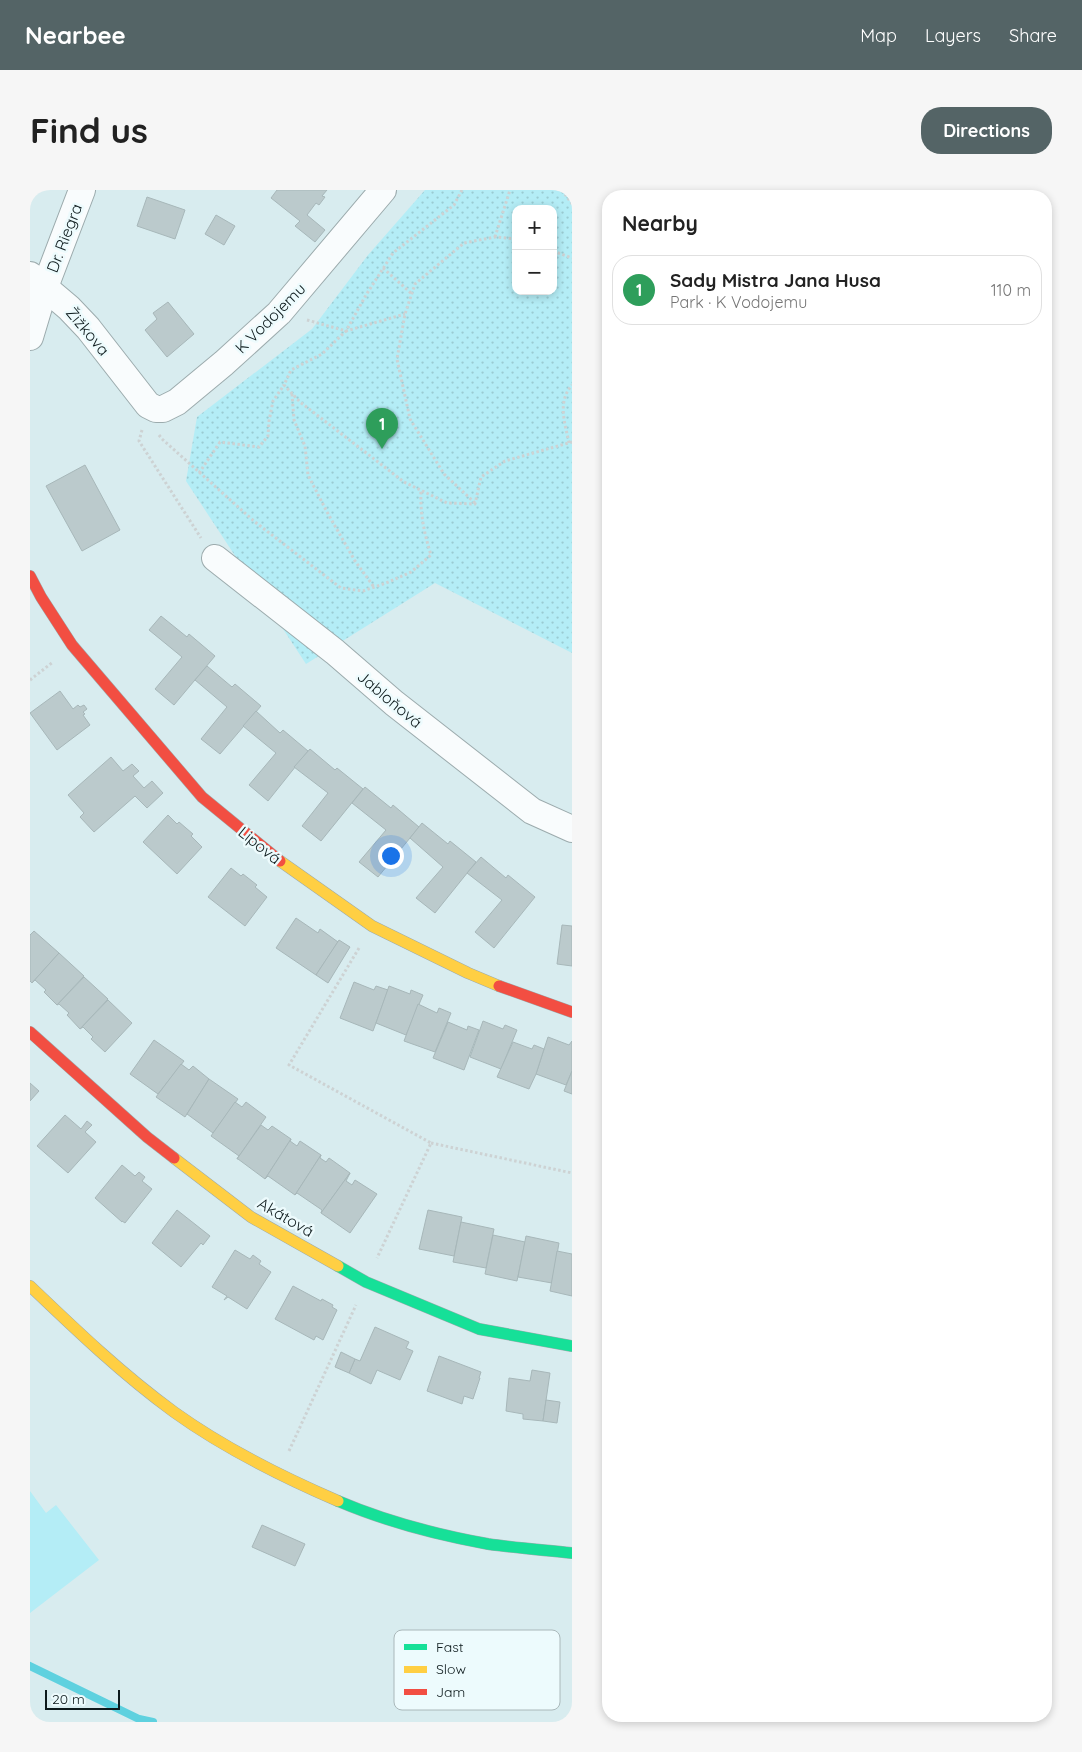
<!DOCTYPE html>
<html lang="en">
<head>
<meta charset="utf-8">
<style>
  :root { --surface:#fff; --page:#f6f6f6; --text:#222; --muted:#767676; --line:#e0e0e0; --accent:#546466 }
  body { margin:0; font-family:Quicksand,sans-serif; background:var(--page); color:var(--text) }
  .controls { position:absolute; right:15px; top:15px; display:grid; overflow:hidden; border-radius:10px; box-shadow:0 2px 8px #0003 }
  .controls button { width:45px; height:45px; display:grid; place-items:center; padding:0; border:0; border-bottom:1px solid var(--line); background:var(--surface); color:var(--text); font:25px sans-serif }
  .scale { position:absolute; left:15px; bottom:12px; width:75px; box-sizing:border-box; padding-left:5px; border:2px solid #0d1a1c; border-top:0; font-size:14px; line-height:18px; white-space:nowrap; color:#0d1a1c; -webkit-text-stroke:4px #edfbfd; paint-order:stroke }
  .you { position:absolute; left:360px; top:665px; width:18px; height:18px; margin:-12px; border:4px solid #fff; border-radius:50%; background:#1a73e8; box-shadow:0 0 0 8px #1a73e833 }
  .badge { display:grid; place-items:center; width:32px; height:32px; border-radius:50%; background:var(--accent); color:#fff; font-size:16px; font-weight:700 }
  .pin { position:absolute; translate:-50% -41px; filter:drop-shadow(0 1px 2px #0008) }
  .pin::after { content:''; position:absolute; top:26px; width:18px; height:15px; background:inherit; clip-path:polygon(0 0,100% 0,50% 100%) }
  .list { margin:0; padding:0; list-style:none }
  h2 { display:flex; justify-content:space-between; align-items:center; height:65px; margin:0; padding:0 20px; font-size:21px }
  h2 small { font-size:16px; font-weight:400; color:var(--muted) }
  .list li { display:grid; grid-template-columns:32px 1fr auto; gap:15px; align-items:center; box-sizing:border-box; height:70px; margin:0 10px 10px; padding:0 10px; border:1px solid var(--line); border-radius:20px }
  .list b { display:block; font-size:19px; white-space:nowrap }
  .list p { margin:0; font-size:16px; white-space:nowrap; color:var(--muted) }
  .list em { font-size:16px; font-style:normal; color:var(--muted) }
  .map { position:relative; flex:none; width:542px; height:1532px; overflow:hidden; border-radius:20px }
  header { display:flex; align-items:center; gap:30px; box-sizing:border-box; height:70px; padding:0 25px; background:var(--accent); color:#fff }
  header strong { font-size:24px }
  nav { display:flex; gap:28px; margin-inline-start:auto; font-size:18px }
  .intro { display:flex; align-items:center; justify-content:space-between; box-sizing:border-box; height:120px; padding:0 30px }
  h1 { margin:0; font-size:35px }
  .button { padding:12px 22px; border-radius:20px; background:var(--accent); color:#fff; font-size:18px; font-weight:700 }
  main { display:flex; gap:30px; padding:0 30px }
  aside { flex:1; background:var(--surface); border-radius:20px; box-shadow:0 2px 8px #0003 }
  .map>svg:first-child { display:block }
  .park { fill:url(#park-dots); fill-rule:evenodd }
  .pitch { fill:#b4edf6 }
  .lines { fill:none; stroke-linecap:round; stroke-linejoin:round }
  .stream { stroke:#5fd1df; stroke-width:8 }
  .building { fill:#bbcacc; stroke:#a7b7b9 }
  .street-casing { stroke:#9cabad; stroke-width:28 }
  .fast-casing { stroke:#9cabad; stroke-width:12 }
  .slow-casing { stroke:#9cabad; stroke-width:12 }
  .jam-casing { stroke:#9cabad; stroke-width:12 }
  .path { stroke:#cdd2d3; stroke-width:3; stroke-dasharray:2.5 2.5; stroke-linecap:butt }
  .street { stroke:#f9fcfd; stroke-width:26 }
  .fast { stroke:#16e098; stroke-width:11 }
  .slow { stroke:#ffcf43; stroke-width:11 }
  .jam { stroke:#f24e42; stroke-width:11 }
  .labels { text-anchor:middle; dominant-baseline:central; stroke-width:5; stroke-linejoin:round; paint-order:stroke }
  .street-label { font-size:16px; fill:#0d1a1c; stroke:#edfbfd }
  .key { fill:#edfbfd; stroke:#aab8ba; stroke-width:1 }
  .key-label { font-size:14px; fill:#0d1a1c }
</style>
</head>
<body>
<header>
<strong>Nearbee</strong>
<nav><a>Map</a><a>Layers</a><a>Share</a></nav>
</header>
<div class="intro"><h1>Find us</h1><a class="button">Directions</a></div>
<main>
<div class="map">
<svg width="542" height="1532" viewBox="0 0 542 1532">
  <defs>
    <pattern id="park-dots" width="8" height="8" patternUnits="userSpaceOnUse" patternTransform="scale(1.25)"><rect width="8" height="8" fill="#b4edf6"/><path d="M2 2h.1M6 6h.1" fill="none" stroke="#9acbd2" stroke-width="1.8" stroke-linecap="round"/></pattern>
  </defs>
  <rect width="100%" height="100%" fill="#d8ecef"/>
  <!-- park -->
  <path class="park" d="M 395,0 L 542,0 L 542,463 L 405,393 L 276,474 L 156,291 L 167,227 L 282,139 L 338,65 ZM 486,19 L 523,19 L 523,101 L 486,101 Z"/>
  <!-- pitch -->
  <path class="pitch" d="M 0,1301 L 16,1323 L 26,1315 L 69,1370 L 0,1423 Z"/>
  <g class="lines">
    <!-- stream -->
    <path class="stream" d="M 0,1476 L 109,1529 L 123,1532"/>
  </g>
  <!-- building -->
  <g class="building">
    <path d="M 247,0 L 297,0 L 292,6 L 295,7 L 289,15 L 286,13 L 277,25 L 295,40 L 285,52 L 265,36 L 270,31 L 241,8 Z"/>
    <path d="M 117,7 L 155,20 L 145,49 L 107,36 Z"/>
    <path d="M 186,25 L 205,36 L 194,55 L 175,44 Z"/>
    <path d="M 138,112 L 164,144 L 137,167 L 115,140 L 127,129 L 123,123 Z"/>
    <path d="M 55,275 L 90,340 L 52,361 L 16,296 Z"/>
    <path d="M 131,426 L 157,447 L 159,444 L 185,466 L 144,515 L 125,499 L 152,467 L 119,440 Z"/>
    <path d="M 177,476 L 202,497 L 205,494 L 231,516 L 190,564 L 171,549 L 197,517 L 165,490 Z"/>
    <path d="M 30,501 L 43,519 L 48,515 L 50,517 L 54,515 L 57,519 L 53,522 L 55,524 L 53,525 L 60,535 L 27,560 L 0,523 Z"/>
    <path d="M 226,521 L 250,543 L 253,540 L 278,561 L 238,611 L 219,595 L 246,563 L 213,536 Z"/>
    <path d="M 280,559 L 305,580 L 307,578 L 333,599 L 291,651 L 272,636 L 298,603 L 264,577 Z"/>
    <path d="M 81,567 L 93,581 L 102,574 L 109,581 L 103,586 L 114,598 L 122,591 L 133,603 L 117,618 L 105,606 L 64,642 L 50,627 L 54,623 L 38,605 Z"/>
    <path d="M 335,597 L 361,618 L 363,615 L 389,637 L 348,687 L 329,672 L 356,640 L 322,613 Z"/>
    <path d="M 138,625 L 147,634 L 149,632 L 163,644 L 161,646 L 172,657 L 147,684 L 113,652 Z"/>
    <path d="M 392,633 L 418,654 L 420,651 L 446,672 L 405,723 L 386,708 L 413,677 L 380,648 Z"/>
    <path d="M 451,667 L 476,688 L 478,685 L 505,707 L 464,758 L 445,742 L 472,710 L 437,683 Z"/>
    <path d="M 201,678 L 211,686 L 213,684 L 227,695 L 225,697 L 237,707 L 215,736 L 178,707 Z"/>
    <path d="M 266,728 L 288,743 L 290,739 L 308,752 L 286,785 L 246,758 Z"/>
    <path d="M 532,735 L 542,736 L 542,776 L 527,774 Z"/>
    <path d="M 4,741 L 29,763 L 2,793 L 0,791 L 0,745 Z"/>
    <path d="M 309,750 L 320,757 L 298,793 L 286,785 Z"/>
    <path d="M 29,763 L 54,786 L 27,815 L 14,802 L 16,800 L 5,790 L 2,793 Z"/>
    <path d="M 54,787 L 78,809 L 50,839 L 37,825 L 39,823 L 29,814 L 27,815 Z"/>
    <path d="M 324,792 L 344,800 L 346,796 L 358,800 L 343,841 L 310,828 Z"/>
    <path d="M 359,796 L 380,804 L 381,800 L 393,805 L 376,845 L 346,833 Z"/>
    <path d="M 78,810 L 102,833 L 75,862 L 61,849 L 63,847 L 53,837 L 50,839 Z"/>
    <path d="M 388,814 L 407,823 L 409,818 L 421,823 L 405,862 L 374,851 Z"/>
    <path d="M 453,831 L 473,839 L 475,835 L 487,840 L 471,879 L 440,867 Z"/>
    <path d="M 418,832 L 437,840 L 438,836 L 449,840 L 434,880 L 403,868 Z"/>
    <path d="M 518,847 L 539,855 L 542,851 L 542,881 L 536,895 L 506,884 Z"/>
    <path d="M 124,850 L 154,871 L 128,904 L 100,884 Z"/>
    <path d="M 483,852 L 502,859 L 504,855 L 514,859 L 506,884 L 499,899 L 467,887 Z"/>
    <path d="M 151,874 L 159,880 L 163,876 L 179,889 L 155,927 L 126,907 Z"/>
    <path d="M 542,881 L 542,904 L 534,901 Z"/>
    <path d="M 179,889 L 208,909 L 183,943 L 157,924 Z"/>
    <path d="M 0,893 L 9,901 L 0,911 Z"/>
    <path d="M 205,912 L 212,917 L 216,912 L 236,927 L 207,969 L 209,966 L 181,946 Z"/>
    <path d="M 35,925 L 51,939 L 57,931 L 62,935 L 55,942 L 66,952 L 38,983 L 7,956 Z"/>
    <path d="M 231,935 L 238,940 L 242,936 L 261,949 L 235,989 L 208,969 L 207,969 Z"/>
    <path d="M 261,949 L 260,951 L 267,956 L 270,951 L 291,965 L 265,1005 L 238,986 L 235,989 Z"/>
    <path d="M 291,965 L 290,968 L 296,972 L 299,968 L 320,983 L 291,1023 L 292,1020 L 267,1003 L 265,1005 Z"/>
    <path d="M 92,975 L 105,986 L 109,982 L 115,987 L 112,991 L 122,999 L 95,1033 L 92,1031 L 92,1032 L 65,1008 Z"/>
    <path d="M 320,983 L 316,991 L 322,995 L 325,990 L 347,1004 L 320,1043 L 291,1023 Z"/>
    <path d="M 147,1020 L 180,1046 L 173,1055 L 171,1053 L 151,1077 L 122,1053 Z"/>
    <path d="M 398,1020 L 432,1027 L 424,1066 L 389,1059 Z"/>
    <path d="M 431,1032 L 464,1039 L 456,1078 L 423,1072 Z"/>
    <path d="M 463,1045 L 495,1052 L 487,1091 L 455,1084 Z"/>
    <path d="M 496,1046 L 529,1053 L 522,1093 L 488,1087 Z"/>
    <path d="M 205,1060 L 220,1069 L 223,1065 L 231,1071 L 229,1074 L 241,1082 L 217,1119 L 198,1107 L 194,1110 L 197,1106 L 182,1097 Z"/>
    <path d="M 527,1061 L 542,1064 L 542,1106 L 520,1101 Z"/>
    <path d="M 263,1096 L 291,1111 L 292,1109 L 303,1115 L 302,1117 L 307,1120 L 293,1150 L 286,1146 L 284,1150 L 245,1129 Z"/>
    <path d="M 345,1137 L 379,1152 L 376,1158 L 383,1161 L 370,1190 L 347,1180 L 341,1194 L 319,1183 L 325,1169 L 330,1171 Z"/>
    <path d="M 311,1162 L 325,1169 L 319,1183 L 305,1177 Z"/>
    <path d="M 409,1166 L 451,1182 L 449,1188 L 450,1188 L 443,1209 L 434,1206 L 432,1214 L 397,1201 Z"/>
    <path d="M 502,1180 L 520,1183 L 513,1231 L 493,1229 L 493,1224 L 476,1221 L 479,1188 L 500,1191 Z"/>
    <path d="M 516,1210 L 530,1212 L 527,1233 L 513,1231 Z"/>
    <path d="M 232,1335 L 275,1354 L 265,1376 L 222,1357 Z"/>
  </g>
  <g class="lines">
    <!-- street casing -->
    <g class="street-casing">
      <g id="street">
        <path d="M 0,85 L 39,118 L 58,138 L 118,215 L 126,219 L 133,219 L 147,212 L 194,173 L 249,123 L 353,0"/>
        <path d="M 0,147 L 15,97 L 52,0"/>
        <path d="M 185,368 L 305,462 L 364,513 L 502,621 L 542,639"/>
      </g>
    </g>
    <!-- fast casing -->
    <g class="fast-casing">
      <g id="fast">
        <path d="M 308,1076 L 336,1092 L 449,1139 L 542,1156"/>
        <path d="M 308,1311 C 355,1331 408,1345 458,1354 C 486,1358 514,1360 542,1363"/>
      </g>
    </g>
    <!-- slow casing -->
    <g class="slow-casing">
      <g id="slow">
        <path d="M 250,671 L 342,736 L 438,783 L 469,796"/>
        <path d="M 144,968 L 221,1027 L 308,1076"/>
        <path d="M 0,1096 C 46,1140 92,1184 144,1222 C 194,1258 250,1286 308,1311"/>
      </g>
    </g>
    <!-- jam casing -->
    <g class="jam-casing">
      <g id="jam">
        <path d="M 0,386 L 11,407 L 42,455 L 172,607 L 250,671"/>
        <path d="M 469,796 L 542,822"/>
        <path d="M 0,842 L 117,947 L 144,968"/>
      </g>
    </g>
    <!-- path -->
    <g class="path">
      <path d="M 432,0 L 424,15 L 363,63 L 336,105 L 316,141 L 292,164 L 261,180 L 254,195 L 270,212 L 374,292 L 417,313 L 445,314 L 451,287 L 475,271 L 542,252"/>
      <path d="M 532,0 L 542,14"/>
      <path d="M 465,47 L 480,0"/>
      <path d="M 523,61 L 542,68"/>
      <path d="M 353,78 L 382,104"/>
      <path d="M 277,130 L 316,141 L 375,124"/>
      <path d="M 262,204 L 264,230 L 275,256 L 278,285 L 297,322 L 325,371 L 344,397"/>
      <path d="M 112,240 L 109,251 L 171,348"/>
      <path d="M 129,245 L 132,249 L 225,332 L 311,398 L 333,401 L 356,393 L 381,382 L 401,365 C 394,343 390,323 391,300"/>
      <path d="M 539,253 C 535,233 527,212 542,195"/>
      <path d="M 169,283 L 190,252 L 229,257 L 238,246 L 239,231 L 243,211 L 254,195"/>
      <path d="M 445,313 L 414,284 L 380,229 L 367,169 L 375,124 L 385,94 L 434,53 L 465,47 L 486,49"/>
      <path d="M 0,490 L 23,472"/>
      <path d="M 329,758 L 259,875 L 401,953 L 347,1068"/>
      <path d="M 401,953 L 542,983"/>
      <path d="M 259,1261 L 326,1115"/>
    </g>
    <!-- street -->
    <use href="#street" class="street"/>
    <!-- fast -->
    <use href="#fast" class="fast"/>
    <!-- slow -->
    <use href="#slow" class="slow"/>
    <!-- jam -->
    <use href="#jam" class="jam"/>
  </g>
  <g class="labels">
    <!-- street labels -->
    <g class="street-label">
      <text transform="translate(34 48) rotate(-69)">Dr. Riegra</text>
      <text transform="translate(240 128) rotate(-45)">K Vodojemu</text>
      <text transform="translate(58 141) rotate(50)">Žižkova</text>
      <text transform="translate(360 509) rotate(40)">Jabloňová</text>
      <text transform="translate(230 655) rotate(39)">Lipová</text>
      <text transform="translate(256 1027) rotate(30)">Akátová</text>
    </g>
  </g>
  <!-- legend -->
  <rect x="364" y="1440" width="166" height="80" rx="8" class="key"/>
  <rect x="374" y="1454" width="23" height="6" fill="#16e098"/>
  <rect x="374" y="1476" width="23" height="7" fill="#ffcf43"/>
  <rect x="374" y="1499" width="23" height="6" fill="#f24e42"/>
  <g class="key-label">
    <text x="406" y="1462">Fast</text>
    <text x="406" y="1484">Slow</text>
    <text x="406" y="1507">Jam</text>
  </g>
</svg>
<div class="controls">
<button>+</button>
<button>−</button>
</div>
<div class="scale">20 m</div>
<div class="you"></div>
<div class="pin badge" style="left:352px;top:259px;background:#2e9e5b">1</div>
</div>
<aside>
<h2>Nearby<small></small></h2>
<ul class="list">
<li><span class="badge" style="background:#2e9e5b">1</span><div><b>Sady Mistra Jana Husa</b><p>Park · K Vodojemu</p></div><em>110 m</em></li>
</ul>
</aside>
</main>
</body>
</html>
